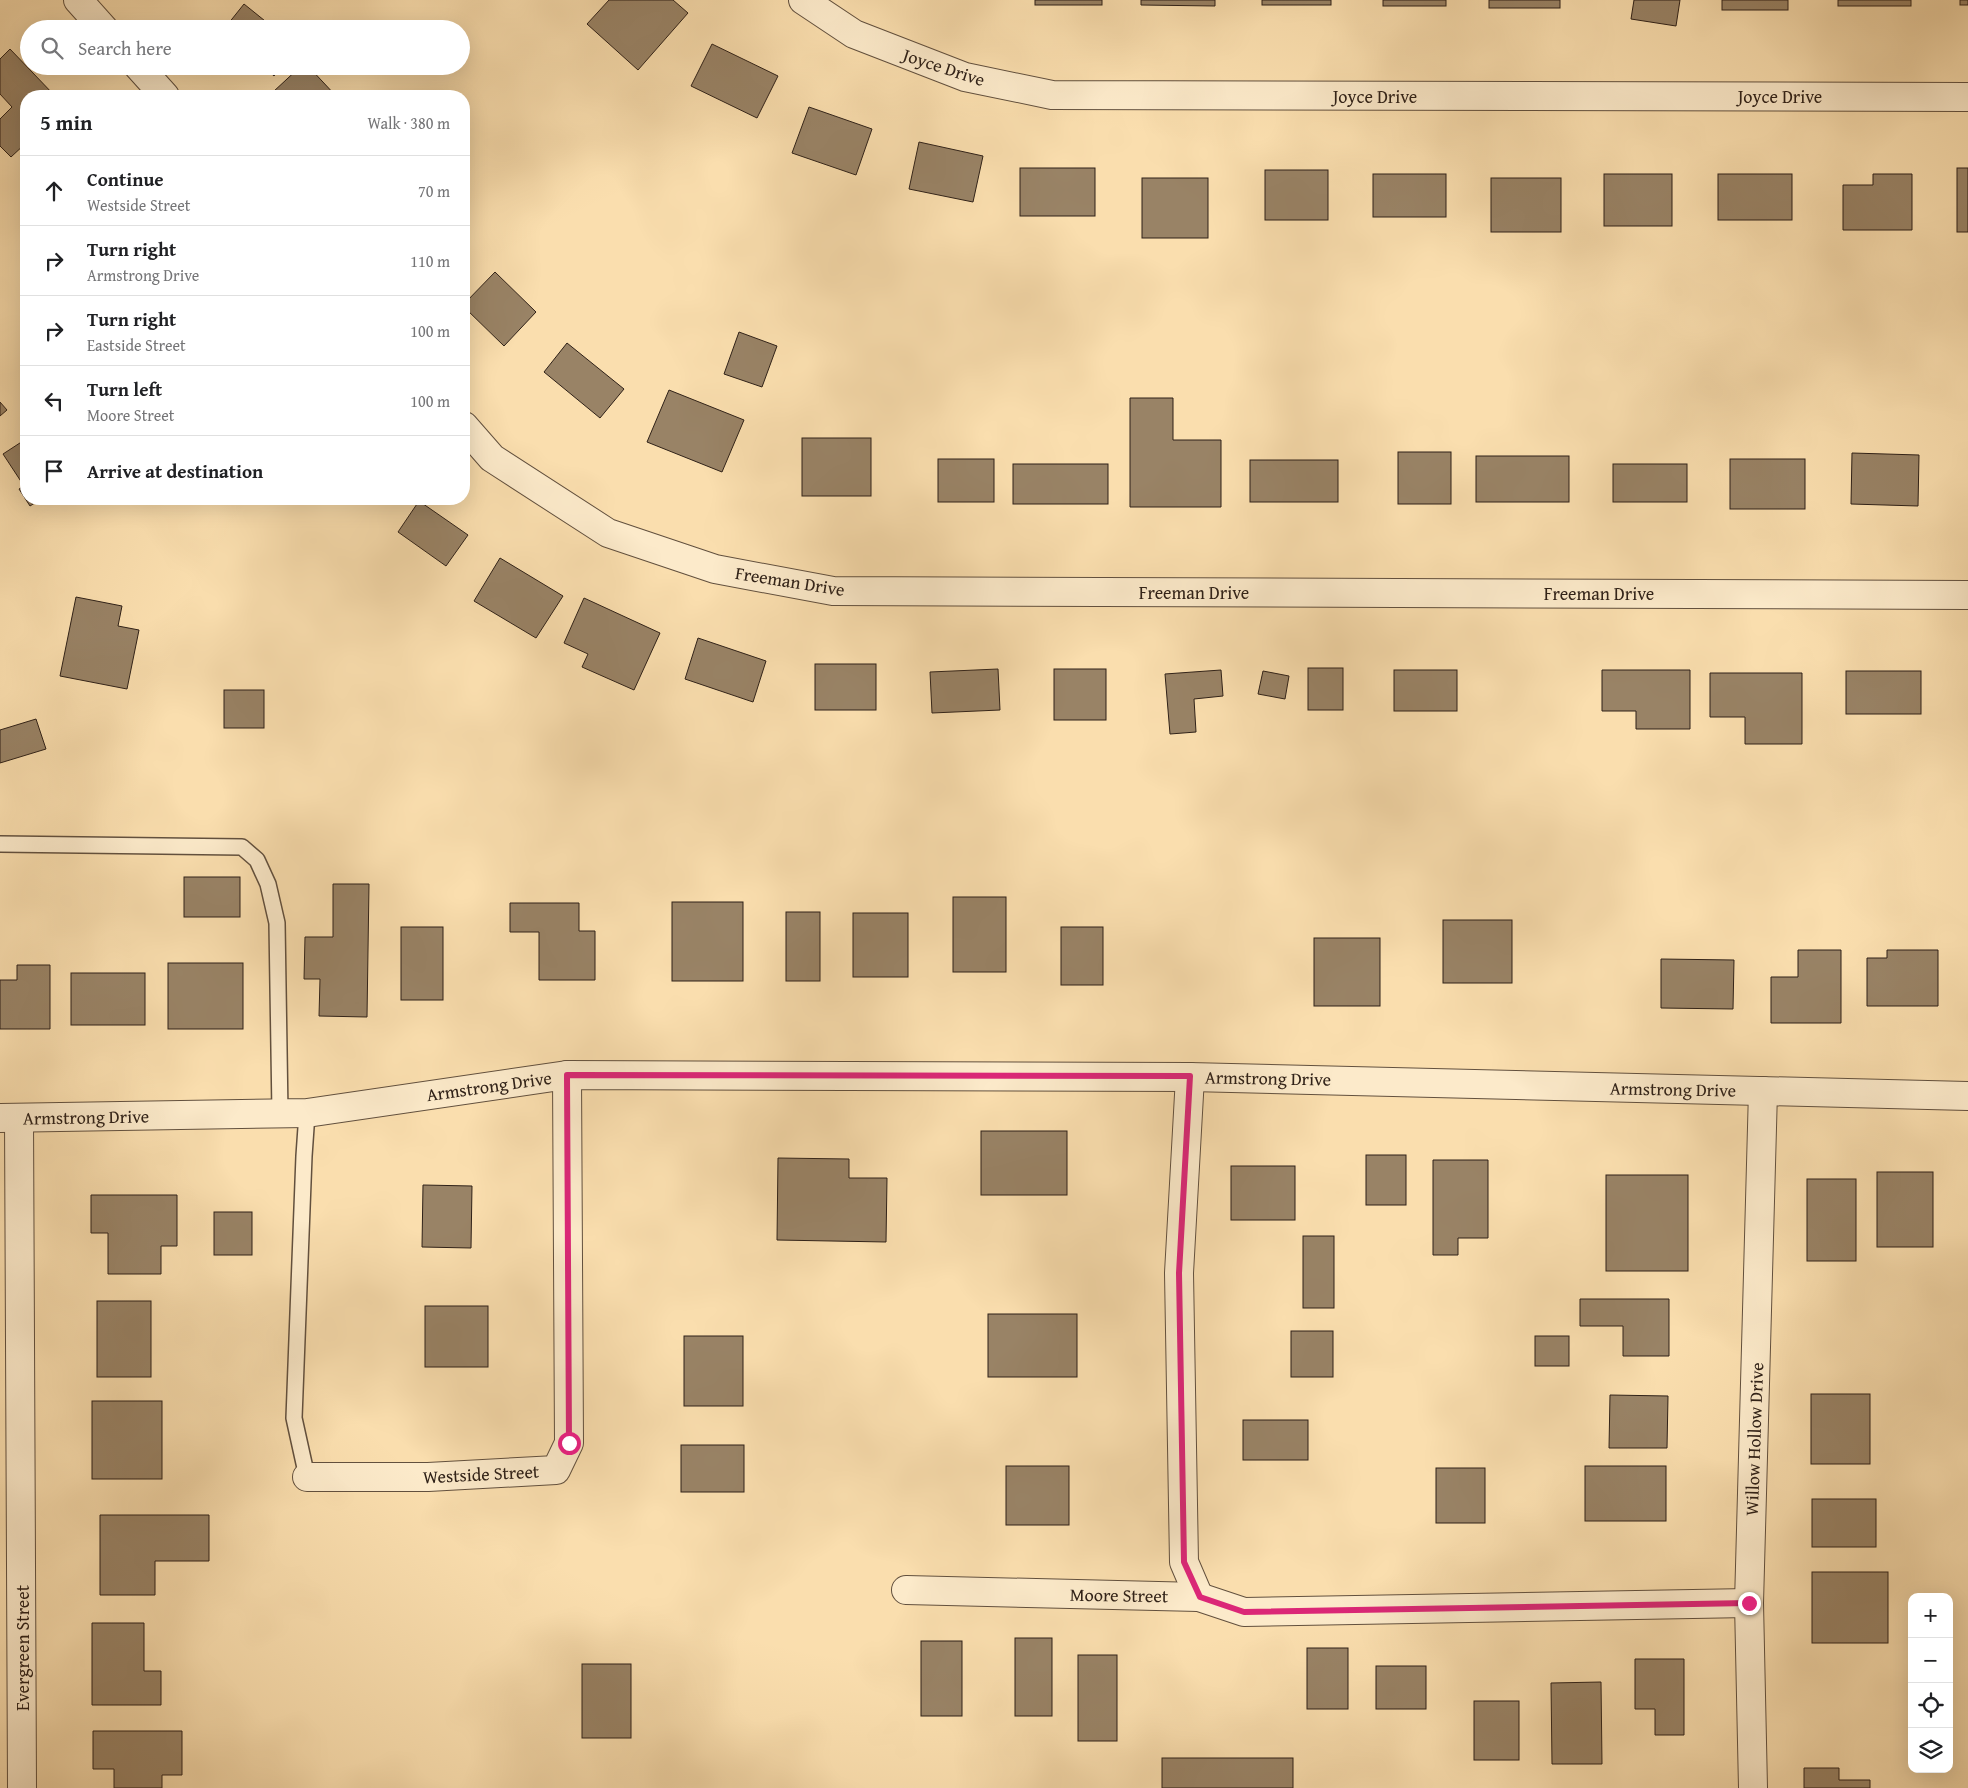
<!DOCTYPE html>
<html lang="en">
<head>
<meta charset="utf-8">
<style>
  :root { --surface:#fff; --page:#f2f2f2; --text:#202124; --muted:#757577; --line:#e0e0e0 }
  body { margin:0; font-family:"Gentium Book Plus",serif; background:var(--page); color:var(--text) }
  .controls { position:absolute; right:15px; bottom:15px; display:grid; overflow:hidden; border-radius:10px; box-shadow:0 5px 20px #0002 }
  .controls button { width:45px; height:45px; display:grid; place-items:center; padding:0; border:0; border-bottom:1px solid var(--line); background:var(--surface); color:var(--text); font:25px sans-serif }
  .stop { position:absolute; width:15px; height:15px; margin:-11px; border:4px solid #db2777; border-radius:50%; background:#fff }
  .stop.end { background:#db2777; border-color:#fff; box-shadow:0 1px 5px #0008 }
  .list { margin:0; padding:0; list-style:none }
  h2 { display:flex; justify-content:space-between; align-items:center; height:65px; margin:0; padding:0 20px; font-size:21px }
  h2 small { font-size:16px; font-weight:400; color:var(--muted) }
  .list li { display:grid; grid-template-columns:32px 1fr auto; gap:15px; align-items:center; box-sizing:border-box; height:70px; padding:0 20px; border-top:1px solid var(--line) }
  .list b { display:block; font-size:19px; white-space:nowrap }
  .list p { margin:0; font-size:16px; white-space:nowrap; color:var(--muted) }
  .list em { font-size:16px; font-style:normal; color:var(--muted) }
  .icon { flex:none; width:28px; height:28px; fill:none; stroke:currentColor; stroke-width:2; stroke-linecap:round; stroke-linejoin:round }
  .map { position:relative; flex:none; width:1968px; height:1788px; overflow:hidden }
  .search { position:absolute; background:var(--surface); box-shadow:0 5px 20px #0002; left:20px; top:20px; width:450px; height:55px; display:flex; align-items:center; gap:12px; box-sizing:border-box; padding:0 18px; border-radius:28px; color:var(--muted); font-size:19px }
  .panel { position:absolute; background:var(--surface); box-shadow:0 5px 20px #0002; left:20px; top:90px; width:450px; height:415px; border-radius:20px }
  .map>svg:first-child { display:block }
  .building { fill:#998366; stroke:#2f2118 }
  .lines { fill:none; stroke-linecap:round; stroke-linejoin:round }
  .service-casing { stroke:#62503e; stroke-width:18 }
  .minor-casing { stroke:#62503e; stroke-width:30 }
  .tertiary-casing { stroke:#62503e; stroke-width:30 }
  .service { stroke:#fceaca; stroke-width:15 }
  .minor { stroke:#fceaca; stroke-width:28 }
  .tertiary { stroke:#fceaca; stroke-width:28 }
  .route { stroke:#db2777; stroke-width:6 }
  .labels { text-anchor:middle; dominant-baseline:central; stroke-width:4.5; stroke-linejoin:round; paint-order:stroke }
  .street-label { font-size:18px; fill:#2f2118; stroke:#fceaca }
</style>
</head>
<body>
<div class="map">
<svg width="1968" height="1788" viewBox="0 0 1968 1788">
  <rect width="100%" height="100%" fill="#fadeae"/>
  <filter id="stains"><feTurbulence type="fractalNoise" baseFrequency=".004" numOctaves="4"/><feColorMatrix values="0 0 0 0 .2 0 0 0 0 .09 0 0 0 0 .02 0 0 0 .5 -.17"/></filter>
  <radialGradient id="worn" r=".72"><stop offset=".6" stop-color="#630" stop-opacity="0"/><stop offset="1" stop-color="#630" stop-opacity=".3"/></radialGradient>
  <!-- building -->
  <g class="building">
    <path d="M 609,0 L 673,0 L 688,13 L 638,70 L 587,24 Z"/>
    <rect x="1035" y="0" width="67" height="5"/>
    <path d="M 1141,0 L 1215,0 L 1215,6 L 1141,5 Z"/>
    <rect x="1262" y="0" width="69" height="5"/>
    <rect x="1383" y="0" width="63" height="6"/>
    <rect x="1489" y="0" width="71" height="8"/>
    <path d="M 1634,0 L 1680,0 L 1676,26 L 1631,19 Z"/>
    <rect x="1722" y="0" width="66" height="10"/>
    <rect x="1838" y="0" width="73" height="6"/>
    <rect x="1960" y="0" width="8" height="5"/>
    <path d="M 244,4 L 275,29 L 224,29 Z"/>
    <path d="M 712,44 L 778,76 L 757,118 L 691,86 Z"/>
    <path d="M 10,49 L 55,96 L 26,96 L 26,143 L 11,157 L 0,146 L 0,119 L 12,107 L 0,94 L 0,59 Z"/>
    <path d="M 263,66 L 282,66 L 274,76 Z"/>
    <path d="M 301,66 L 308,66 L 336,96 L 277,96 L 273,92 Z"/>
    <path d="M 809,107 L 872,129 L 856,175 L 792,153 Z"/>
    <path d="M 919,142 L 983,156 L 973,202 L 909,189 Z"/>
    <rect x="1020" y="168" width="75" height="48"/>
    <rect x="1957" y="168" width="11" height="64"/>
    <rect x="1265" y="170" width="63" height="50"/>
    <rect x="1373" y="174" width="73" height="43"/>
    <rect x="1604" y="174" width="68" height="52"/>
    <rect x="1718" y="174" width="74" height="46"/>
    <path d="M 1873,174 L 1912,174 L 1912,230 L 1843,230 L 1843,185 L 1873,185 Z"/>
    <rect x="1142" y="178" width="66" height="60"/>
    <rect x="1491" y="178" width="70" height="54"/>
    <path d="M 495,272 L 536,312 L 504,346 L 464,307 L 464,304 Z"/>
    <path d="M 739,332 L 777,346 L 762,387 L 724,374 Z"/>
    <path d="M 567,343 L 624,389 L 600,418 L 544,372 Z"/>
    <path d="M 669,390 L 744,420 L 722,472 L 647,442 Z"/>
    <path d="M 1130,398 L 1173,398 L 1173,440 L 1221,440 L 1221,507 L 1130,507 Z"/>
    <path d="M 0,402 L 7,410 L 0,416 Z"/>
    <rect x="802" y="438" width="69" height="58"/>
    <path d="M 26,439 L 26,499 L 41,499 L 30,506 L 19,489 L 24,486 L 3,454 Z"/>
    <rect x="1398" y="452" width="53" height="52"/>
    <path d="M 1852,453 L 1919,455 L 1918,506 L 1851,504 Z"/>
    <rect x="1476" y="456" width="93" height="46"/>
    <rect x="938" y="459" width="56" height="43"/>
    <rect x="1730" y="459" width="75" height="50"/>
    <rect x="1250" y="460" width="88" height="42"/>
    <rect x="1013" y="464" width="95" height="40"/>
    <rect x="1613" y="464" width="74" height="38"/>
    <path d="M 419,501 L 468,535 L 446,566 L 398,532 Z"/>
    <path d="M 500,558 L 563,596 L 536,638 L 474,601 Z"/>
    <path d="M 76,597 L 122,606 L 118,626 L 139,630 L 127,689 L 60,676 Z"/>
    <path d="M 584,598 L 660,633 L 634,690 L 582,667 L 588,654 L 564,643 Z"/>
    <path d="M 698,638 L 766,661 L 753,702 L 685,679 Z"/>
    <rect x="815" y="664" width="61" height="46"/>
    <rect x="1308" y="668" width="35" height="42"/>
    <path d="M 998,669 L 1000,710 L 932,713 L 930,672 Z"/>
    <rect x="1054" y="669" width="52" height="51"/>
    <path d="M 1221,670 L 1223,696 L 1194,699 L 1196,732 L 1170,734 L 1165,674 Z"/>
    <rect x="1394" y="670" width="63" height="41"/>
    <path d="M 1602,670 L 1690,670 L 1690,729 L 1636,729 L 1636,711 L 1602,711 Z"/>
    <path d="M 1263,671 L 1289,676 L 1285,699 L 1258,694 Z"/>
    <rect x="1846" y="671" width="75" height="43"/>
    <path d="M 1710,673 L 1802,673 L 1802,744 L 1745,744 L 1745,717 L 1710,717 Z"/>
    <rect x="224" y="690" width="40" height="38"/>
    <path d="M 36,719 L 46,749 L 0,763 L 0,730 Z"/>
    <rect x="184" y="877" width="56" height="40"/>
    <path d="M 333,884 L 369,884 L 367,1017 L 319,1016 L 320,979 L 304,979 L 305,937 L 333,937 Z"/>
    <rect x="953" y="897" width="53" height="75"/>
    <rect x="672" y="902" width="71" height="79"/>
    <path d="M 510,903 L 579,903 L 579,931 L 595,931 L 595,980 L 539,980 L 539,932 L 510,932 Z"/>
    <rect x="786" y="912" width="34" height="69"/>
    <rect x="853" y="913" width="55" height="64"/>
    <rect x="1443" y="920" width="69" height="63"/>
    <rect x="401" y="927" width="42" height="73"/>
    <rect x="1061" y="927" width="42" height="58"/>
    <rect x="1314" y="938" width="66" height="68"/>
    <path d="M 1798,950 L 1841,950 L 1841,1023 L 1771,1023 L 1771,977 L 1798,977 Z"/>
    <path d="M 1887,950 L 1938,950 L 1938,1006 L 1867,1006 L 1867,958 L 1887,958 Z"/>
    <path d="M 1661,959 L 1734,960 L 1733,1009 L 1661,1008 Z"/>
    <rect x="168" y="963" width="75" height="66"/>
    <path d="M 17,965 L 50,965 L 50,1029 L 0,1029 L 0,980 L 17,980 Z"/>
    <rect x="71" y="973" width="74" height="52"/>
    <rect x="981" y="1131" width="86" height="64"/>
    <rect x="1366" y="1155" width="40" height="50"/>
    <path d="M 778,1158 L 849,1159 L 849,1178 L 887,1178 L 886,1242 L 777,1240 Z"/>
    <path d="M 1433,1160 L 1488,1160 L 1488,1238 L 1458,1238 L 1458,1255 L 1433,1255 Z"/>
    <rect x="1231" y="1166" width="64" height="54"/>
    <rect x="1877" y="1172" width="56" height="75"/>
    <rect x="1606" y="1175" width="82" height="96"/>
    <rect x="1807" y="1179" width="49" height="82"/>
    <path d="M 423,1185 L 472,1186 L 471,1248 L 422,1247 Z"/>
    <path d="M 91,1195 L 177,1195 L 177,1246 L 161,1246 L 161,1274 L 108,1274 L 108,1233 L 91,1233 Z"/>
    <rect x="214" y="1212" width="38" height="43"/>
    <rect x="1303" y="1236" width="31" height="72"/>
    <path d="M 1580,1299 L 1669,1299 L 1669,1356 L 1623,1356 L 1623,1326 L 1580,1326 Z"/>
    <rect x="97" y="1301" width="54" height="76"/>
    <rect x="425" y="1306" width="63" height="61"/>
    <rect x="988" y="1314" width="89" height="63"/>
    <rect x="1291" y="1331" width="42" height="46"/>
    <rect x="684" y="1336" width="59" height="70"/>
    <rect x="1535" y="1336" width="34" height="30"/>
    <rect x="1811" y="1394" width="59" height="70"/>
    <path d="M 1610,1395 L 1668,1396 L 1667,1448 L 1609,1448 Z"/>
    <rect x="92" y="1401" width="70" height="78"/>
    <rect x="1243" y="1420" width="65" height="40"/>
    <rect x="681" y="1445" width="63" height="47"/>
    <rect x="1006" y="1466" width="63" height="59"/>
    <rect x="1585" y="1466" width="81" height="55"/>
    <rect x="1436" y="1468" width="49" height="55"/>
    <rect x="1812" y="1499" width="64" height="48"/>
    <path d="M 100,1515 L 209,1515 L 209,1561 L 155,1561 L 155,1595 L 100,1595 Z"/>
    <rect x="1812" y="1572" width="76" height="71"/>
    <path d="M 92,1623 L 144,1623 L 144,1671 L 161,1671 L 161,1705 L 92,1705 Z"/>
    <rect x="1015" y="1638" width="37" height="78"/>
    <rect x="921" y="1641" width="41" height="75"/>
    <rect x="1307" y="1648" width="41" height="61"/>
    <rect x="1078" y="1655" width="39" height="86"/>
    <path d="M 1635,1659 L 1684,1659 L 1684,1735 L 1655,1735 L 1655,1709 L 1635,1709 Z"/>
    <rect x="582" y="1664" width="49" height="74"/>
    <rect x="1376" y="1666" width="50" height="43"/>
    <path d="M 1601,1682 L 1602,1764 L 1552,1764 L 1551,1683 Z"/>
    <rect x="1474" y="1701" width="45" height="59"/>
    <path d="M 93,1731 L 182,1731 L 182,1775 L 162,1775 L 162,1788 L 114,1788 L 114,1769 L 93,1769 Z"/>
    <rect x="1162" y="1758" width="131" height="30"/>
    <path d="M 1804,1768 L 1839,1768 L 1839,1780 L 1870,1780 L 1870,1788 L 1804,1788 Z"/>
  </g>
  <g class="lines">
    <!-- service casing -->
    <g class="service-casing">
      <g id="service">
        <path d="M 0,844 L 242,847 L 257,860 L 268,884 L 277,923 L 280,1113"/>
        <path d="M 307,1477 L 294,1418 L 304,1156 L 307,1113"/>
      </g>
    </g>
    <!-- minor casing -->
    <g class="minor-casing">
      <g id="minor">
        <path d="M 78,0 L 104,29"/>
        <path d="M 803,0 L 854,34 L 965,77 L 1052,95 L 1968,97"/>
        <path d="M 138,66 L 165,96"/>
        <path d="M 464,426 L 492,458 L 608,533 L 715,569 L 833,591 L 1968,595"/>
        <path d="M 1190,1077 L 1179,1273 L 1184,1562 L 1199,1597"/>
        <path d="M 19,1118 L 22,1788"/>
        <path d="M 307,1477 L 428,1477 L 556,1470 L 569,1443 L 567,1075"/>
        <path d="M 906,1590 L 1199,1597 L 1244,1612 L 1749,1603"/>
        <path d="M 1753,1788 L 1749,1603 L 1763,1091"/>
      </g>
    </g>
    <!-- tertiary casing -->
    <g class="tertiary-casing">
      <path id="tertiary" d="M 0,1118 L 307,1113 L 567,1075 L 1190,1077 L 1968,1096"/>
    </g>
    <!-- service -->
    <use href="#service" class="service"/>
    <!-- minor -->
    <use href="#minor" class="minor"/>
    <!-- tertiary -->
    <use href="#tertiary" class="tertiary"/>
  </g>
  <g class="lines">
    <!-- route -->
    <path class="route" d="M 569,1443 L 567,1075 L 1190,1076 L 1179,1273 L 1184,1562 L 1200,1597 L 1244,1612 L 1749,1603"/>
  </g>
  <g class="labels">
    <!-- street labels -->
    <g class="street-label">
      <text transform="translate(944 67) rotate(18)">Joyce Drive</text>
      <text x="1375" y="96">Joyce Drive</text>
      <text x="1780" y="96">Joyce Drive</text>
      <text transform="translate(790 581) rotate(9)">Freeman Drive</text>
      <text x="1194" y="592">Freeman Drive</text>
      <text x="1599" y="593">Freeman Drive</text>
      <text transform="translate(1268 1078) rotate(1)">Armstrong Drive</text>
      <text transform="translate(489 1086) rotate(-8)">Armstrong Drive</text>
      <text transform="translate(1673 1089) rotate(1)">Armstrong Drive</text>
      <text transform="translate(86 1117) rotate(-1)">Armstrong Drive</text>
      <text transform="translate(1754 1439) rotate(-88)">Willow Hollow Drive</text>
      <text transform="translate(481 1474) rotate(-3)">Westside Street</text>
      <text transform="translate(1119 1595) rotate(1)">Moore Street</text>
      <text transform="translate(22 1648) rotate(-90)">Evergreen Street</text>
    </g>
  </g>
  <rect width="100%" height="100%" filter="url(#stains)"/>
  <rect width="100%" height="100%" fill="url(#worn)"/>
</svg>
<div class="controls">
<button>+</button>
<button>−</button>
<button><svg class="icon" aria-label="locate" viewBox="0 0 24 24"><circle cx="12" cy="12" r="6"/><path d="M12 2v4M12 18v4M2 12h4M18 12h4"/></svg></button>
<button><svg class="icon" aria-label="layers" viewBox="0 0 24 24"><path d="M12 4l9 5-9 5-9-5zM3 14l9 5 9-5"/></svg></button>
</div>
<div class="stop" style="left:569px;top:1443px"></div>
<div class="stop end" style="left:1749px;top:1603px"></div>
<div class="search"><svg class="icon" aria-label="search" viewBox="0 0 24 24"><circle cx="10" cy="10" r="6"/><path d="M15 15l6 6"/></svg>Search here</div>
<section class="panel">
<h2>5 min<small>Walk · 380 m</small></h2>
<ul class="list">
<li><svg class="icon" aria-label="ahead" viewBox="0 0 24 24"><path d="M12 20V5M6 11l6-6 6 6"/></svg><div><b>Continue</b><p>Westside Street</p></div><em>70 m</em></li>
<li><svg class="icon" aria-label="right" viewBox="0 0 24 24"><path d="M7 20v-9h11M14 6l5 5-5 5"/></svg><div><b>Turn right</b><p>Armstrong Drive</p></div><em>110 m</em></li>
<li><svg class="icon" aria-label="right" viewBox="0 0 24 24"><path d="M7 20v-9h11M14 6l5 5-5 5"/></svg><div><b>Turn right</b><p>Eastside Street</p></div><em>100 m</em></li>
<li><svg class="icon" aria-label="left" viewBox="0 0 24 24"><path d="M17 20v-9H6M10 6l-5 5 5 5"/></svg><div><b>Turn left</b><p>Moore Street</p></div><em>100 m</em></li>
<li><svg class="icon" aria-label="arrive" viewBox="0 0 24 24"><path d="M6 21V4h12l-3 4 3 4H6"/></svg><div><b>Arrive at destination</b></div></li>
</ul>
</section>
</div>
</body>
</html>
